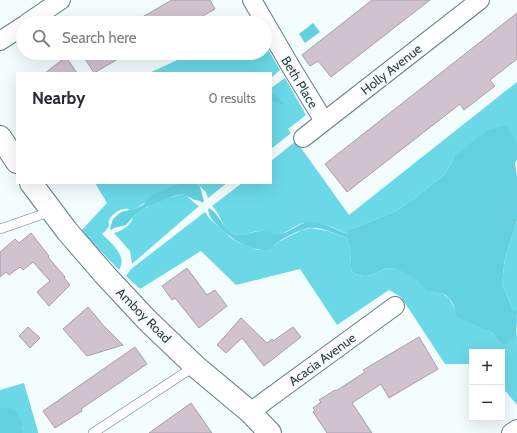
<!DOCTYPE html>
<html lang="en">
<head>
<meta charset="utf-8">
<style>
  :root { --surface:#fff; --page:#f2f2f3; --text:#2b2b33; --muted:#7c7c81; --line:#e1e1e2 }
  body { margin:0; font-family:Cabin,sans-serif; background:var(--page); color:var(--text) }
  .controls { position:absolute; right:12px; bottom:12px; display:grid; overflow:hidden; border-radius:0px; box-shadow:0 4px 16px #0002 }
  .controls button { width:36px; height:36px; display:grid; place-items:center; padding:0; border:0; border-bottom:1px solid var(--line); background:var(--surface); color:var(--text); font:20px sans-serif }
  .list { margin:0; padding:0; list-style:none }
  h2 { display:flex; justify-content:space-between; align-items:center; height:52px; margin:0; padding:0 16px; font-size:17px }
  h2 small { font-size:13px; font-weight:400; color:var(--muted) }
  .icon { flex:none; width:22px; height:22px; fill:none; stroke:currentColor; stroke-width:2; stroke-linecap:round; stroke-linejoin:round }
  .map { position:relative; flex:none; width:517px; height:433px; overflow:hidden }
  .search { position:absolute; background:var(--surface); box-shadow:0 4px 16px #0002; left:16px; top:16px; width:256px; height:44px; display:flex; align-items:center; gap:10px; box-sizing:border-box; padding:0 14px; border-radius:22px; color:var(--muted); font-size:15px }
  .panel { position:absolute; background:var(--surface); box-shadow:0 4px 16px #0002; left:16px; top:72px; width:256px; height:112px; border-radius:0px }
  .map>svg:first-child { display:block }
  .forest { fill:#6bd8e7 }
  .water { fill:#62d0df }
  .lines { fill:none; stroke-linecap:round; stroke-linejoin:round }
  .stream { stroke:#62d0df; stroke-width:5 }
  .building { fill:#d1c2d0; stroke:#ab9caa }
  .lane-casing { stroke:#677d80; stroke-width:10 }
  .street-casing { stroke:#677d80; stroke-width:20 }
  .secondary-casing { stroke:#677d80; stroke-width:24 }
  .lane { stroke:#fff; stroke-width:9 }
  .street { stroke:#fff; stroke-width:18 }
  .secondary { stroke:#fff; stroke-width:22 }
  .labels { text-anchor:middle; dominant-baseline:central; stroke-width:3.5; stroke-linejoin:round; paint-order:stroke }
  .street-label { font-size:13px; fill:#343d3f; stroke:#f3fdfe }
</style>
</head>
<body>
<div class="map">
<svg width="517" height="433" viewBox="0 0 517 433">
  <rect width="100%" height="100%" fill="#f3fdfe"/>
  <!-- forest -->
  <g class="forest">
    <path d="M 265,44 L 280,70 L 271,78 L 271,73 L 149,73 L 193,53 L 265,53 Z"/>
    <path d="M 285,78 L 306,115 L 288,129 L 291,133 L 271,149 L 271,102 L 285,104 C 282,98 272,96 271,88 Z"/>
    <path d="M 517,82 L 517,143 L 454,158 L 445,174 L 418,196 L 394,212 L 354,228 L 348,234 C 333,228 315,218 298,225 C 292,228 286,233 279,234 C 272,235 266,230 258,231 C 251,232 242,237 235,234 C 222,230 221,214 212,206 L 242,183 L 271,183 L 271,161 L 296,141 L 349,215 Z"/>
    <path d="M 95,183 L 180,183 L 161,192 L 137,208 L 130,210 C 123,206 113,213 109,220 C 108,222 109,224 109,226 C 108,229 104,232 102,234 C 111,243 128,256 119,270 L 81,231 L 107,203 Z"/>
    <path d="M 196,183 L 227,183 L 208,198 L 206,192 Z"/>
    <path d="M 183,194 C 189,196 193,203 199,206 L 132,264 L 130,251 L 114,233 C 122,231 132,224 133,217 C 146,205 167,198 183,194 Z"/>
    <path d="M 205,212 L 210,219 L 231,238 L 240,243 L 258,250 L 274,246 L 278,242 L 302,230 L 311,228 L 328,231 L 347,238 L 351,252 L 350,265 L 352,272 C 366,279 369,276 382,270 C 384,270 385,268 388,268 C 401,267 420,281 428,291 L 439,291 L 449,298 L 455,309 L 476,325 L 493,333 L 498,341 L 504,343 L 516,337 L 517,330 L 517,405 L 502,387 L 502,352 L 472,352 L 472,364 L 445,364 L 401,297 L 389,290 L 337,325 L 300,269 L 236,285 L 201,251 L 140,289 L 126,276 L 131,269 Z"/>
    <path d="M 517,221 L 517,319 L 502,284 L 505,258 Z"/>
    <path d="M 24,383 L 37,428 L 38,433 L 23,433 L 23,428 L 10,408 L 0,408 L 0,390 Z"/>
  </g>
  <!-- water -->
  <g class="water">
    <path d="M 313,23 L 320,32 L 305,43 L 299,34 Z"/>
    <path d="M 271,91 L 285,103 L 285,105 L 271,102 Z"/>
    <path d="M 506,125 L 517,143 L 517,160 L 515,163 L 517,177 L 517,221 L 505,258 L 502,284 L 517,319 L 516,337 L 504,344 L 498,341 L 493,333 L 457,317 C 453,298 447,291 427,291 C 420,281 400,267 387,268 C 385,268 384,270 382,270 C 369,276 366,279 352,272 L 350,265 L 351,252 L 347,238 C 336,234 320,226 309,228 C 301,229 284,238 278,242 C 275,244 274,247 271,248 C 252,256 222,233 211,218 C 209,216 209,213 208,210 L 209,208 C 220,214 223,230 235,234 C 243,237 253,231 261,231 C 268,230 273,235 279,234 C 290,233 299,222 310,222 C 323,222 336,230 348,234 L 349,231 L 354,228 L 394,212 L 418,196 L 445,174 L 454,158 L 474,140 L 489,130 Z"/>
    <path d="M 180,183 L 196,183 L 200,187 L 204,201 L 202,203 L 200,201 L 195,200 L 183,194 L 174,196 L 147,207 L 135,215 L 126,225 L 114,228 L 111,230 L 110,228 L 113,219 L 121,212 L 137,208 L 143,205 L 152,195 Z"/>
    <path d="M 0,408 C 3,408 7,408 10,408 C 19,410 23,425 23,433 L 0,433 Z"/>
  </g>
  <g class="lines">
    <!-- stream -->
    <path class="stream" d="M 514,313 L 517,313"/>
  </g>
  <!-- building -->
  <g class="building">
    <path d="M 172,0 L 210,0 L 215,9 L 191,23 L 132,23 Z"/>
    <path d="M 372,0 L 430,0 L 331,77 L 318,61 L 310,66 L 302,55 Z"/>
    <path d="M 517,13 L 517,59 L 490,80 L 495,86 L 464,110 L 460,104 L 347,192 L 325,164 Z"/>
    <path d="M 91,53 L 128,53 L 94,73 L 84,57 Z"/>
    <path d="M 66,57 L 77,73 L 45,73 Z"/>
    <path d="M 31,233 L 49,256 L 48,257 L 65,277 L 64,278 L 70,285 L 49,306 L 37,292 L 50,281 L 33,262 L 23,270 L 20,267 L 9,275 L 6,272 L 0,277 L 0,252 L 15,239 L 19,243 Z"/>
    <path d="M 187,268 L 207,295 L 215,290 L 227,306 L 199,328 L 175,298 L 172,300 L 162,286 Z"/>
    <path d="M 88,307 L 104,326 L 123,345 L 87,356 L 63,329 Z"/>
    <path d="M 241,318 L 267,343 L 272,339 L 273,341 L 293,327 L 301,337 L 264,366 L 242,338 L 226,353 L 217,345 Z"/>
    <path d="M 28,327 L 40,338 L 30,348 L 19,336 Z"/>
    <path d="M 419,337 L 438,369 L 389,398 L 381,384 L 352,403 L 372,433 L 327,433 L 313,412 L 315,411 L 313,408 L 321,402 L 319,400 L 335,390 L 336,391 L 365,372 L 363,370 Z"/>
    <path d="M 135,347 L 147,364 L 81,409 L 82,411 L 55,428 L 43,411 Z"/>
    <path d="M 191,403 L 212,433 L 149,433 Z"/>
  </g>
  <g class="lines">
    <!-- lane casing -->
    <g class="lane-casing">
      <g id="lane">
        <path d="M 0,229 L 52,211"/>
        <path d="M 93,433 L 195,366"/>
      </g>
    </g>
    <!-- street casing -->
    <g class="street-casing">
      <g id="street">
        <path d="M 252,0 L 291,67 L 324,121"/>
        <path d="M 27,23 L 61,0"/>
        <path d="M 0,41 L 23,26"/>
        <path d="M 303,138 L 480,0"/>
        <path d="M 250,412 L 395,306"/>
        <path d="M 511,433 L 517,429"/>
      </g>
    </g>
    <!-- secondary casing -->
    <g class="secondary-casing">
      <g id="secondary">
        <path d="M 0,137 L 17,162"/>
        <path d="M 31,183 L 67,231 L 105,275 L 147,320 L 195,366 L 250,412 L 270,433"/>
      </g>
    </g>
    <!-- lane -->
    <use href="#lane" class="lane"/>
    <!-- street -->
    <use href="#street" class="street"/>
    <!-- secondary -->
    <use href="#secondary" class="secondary"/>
  </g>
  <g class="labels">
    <!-- street labels -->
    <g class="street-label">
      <text transform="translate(391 69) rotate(-38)">Holly Avenue</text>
      <text transform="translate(300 82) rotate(59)">Beth Place</text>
      <text transform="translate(144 315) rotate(45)">Amboy Road</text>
      <text transform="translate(322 359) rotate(-36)">Acacia Avenue</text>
    </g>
  </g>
</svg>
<div class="controls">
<button>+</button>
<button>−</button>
</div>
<div class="search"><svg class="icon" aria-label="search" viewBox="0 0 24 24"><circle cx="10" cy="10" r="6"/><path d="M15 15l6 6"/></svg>Search here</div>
<section class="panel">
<h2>Nearby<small>0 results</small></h2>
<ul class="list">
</ul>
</section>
</div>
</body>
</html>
